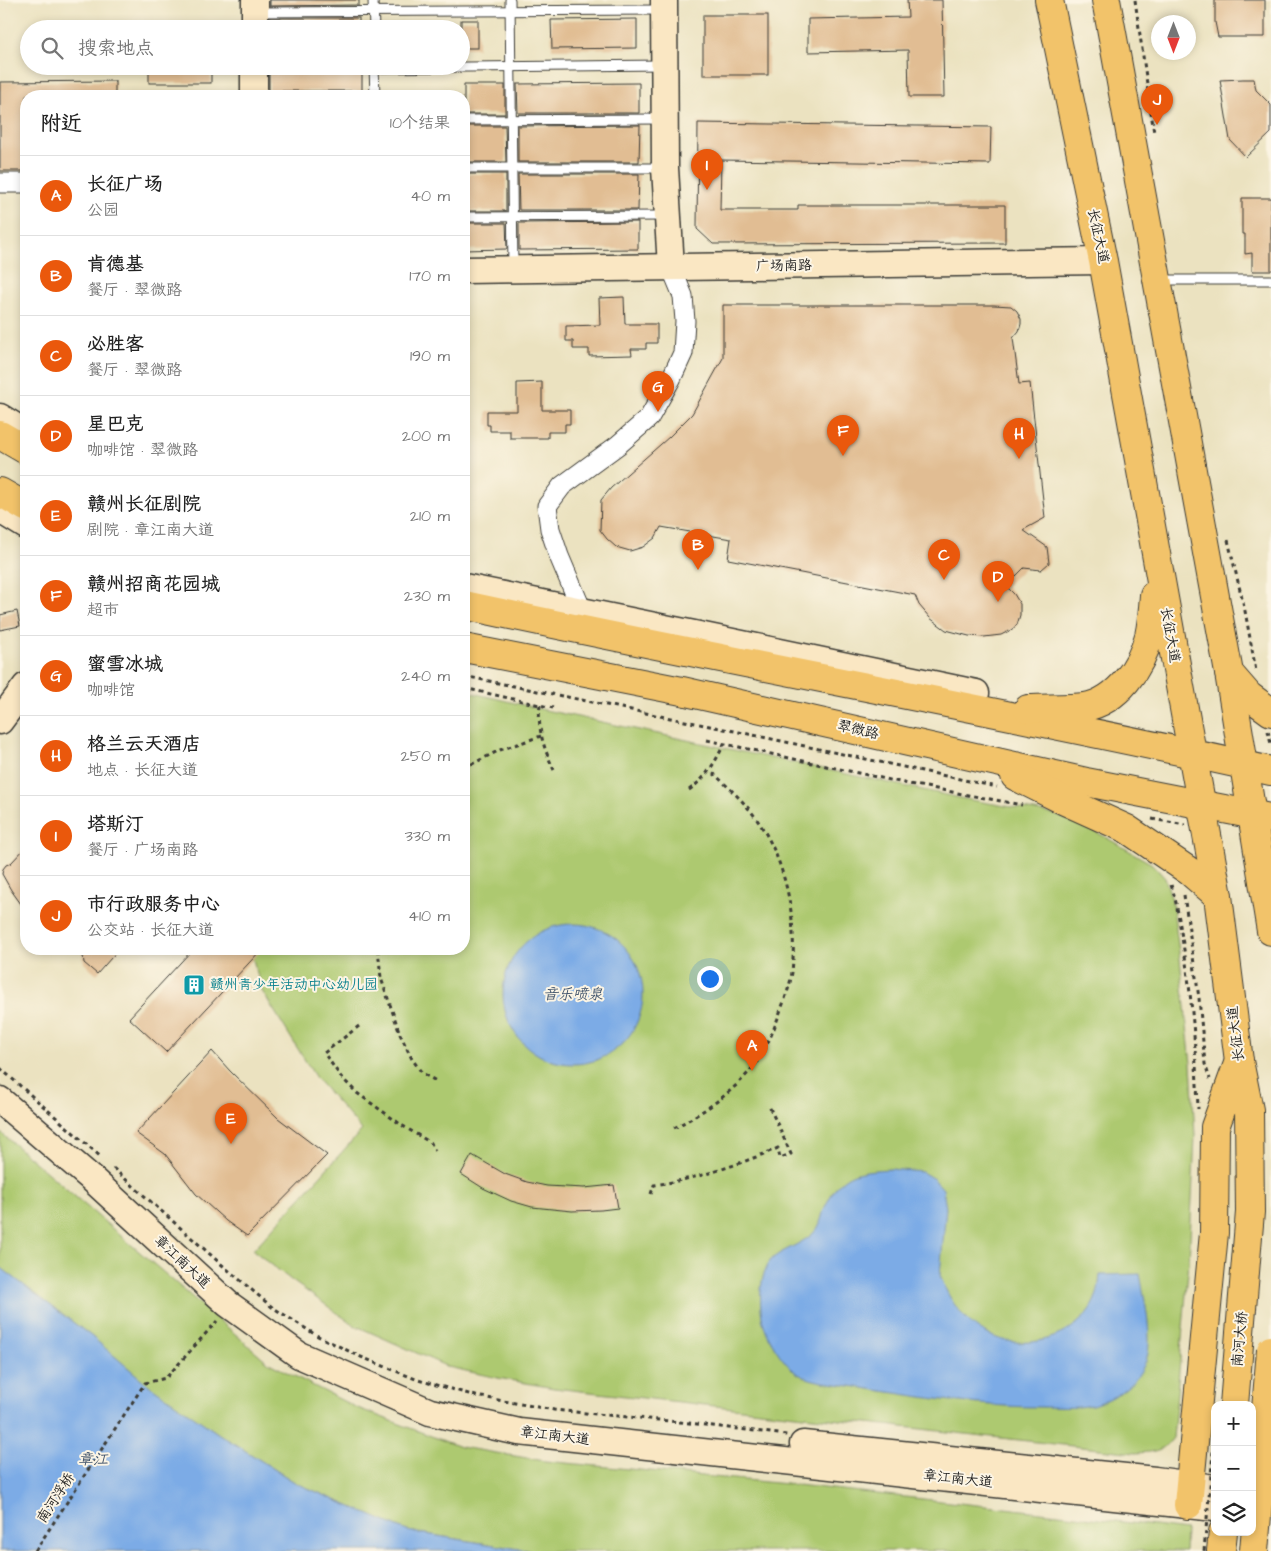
<!DOCTYPE html>
<html lang="zh">
<head>
<meta charset="utf-8">
<style>
  :root { --surface:#fff; --page:#f6f6f6; --text:#222; --muted:#767676; --line:#e0e0e0; --accent:#ea580c }
  body { margin:0; font-family:"Architects Daughter","LXGW WenKai TC",sans-serif; background:var(--page); color:var(--text) }
  .controls { position:absolute; right:15px; bottom:15px; display:grid; overflow:hidden; border-radius:10px; box-shadow:0 2px 8px #0003 }
  .controls button { width:45px; height:45px; display:grid; place-items:center; padding:0; border:0; border-bottom:1px solid var(--line); background:var(--surface); color:var(--text); font:25px sans-serif }
  .compass { position:absolute; left:1151px; top:15px; width:45px; height:45px; border-radius:50%; background:var(--surface); box-shadow:0 2px 8px #0003; rotate:180deg }
  .you { position:absolute; left:709px; top:978px; width:18px; height:18px; margin:-12px; border:4px solid #fff; border-radius:50%; background:#1a73e8; box-shadow:0 0 0 8px #1a73e833 }
  .badge { display:grid; place-items:center; width:32px; height:32px; border-radius:50%; background:var(--accent); color:#fff; font-size:16px; font-weight:700 }
  .pin { position:absolute; translate:-50% -41px; filter:drop-shadow(0 1px 2px #0008) }
  .pin::after { content:''; position:absolute; top:26px; width:18px; height:15px; background:inherit; clip-path:polygon(0 0,100% 0,50% 100%) }
  .list { margin:0; padding:0; list-style:none }
  h2 { display:flex; justify-content:space-between; align-items:center; height:65px; margin:0; padding:0 20px; font-size:21px }
  h2 small { font-size:16px; font-weight:400; color:var(--muted) }
  .list li { display:grid; grid-template-columns:32px 1fr auto; gap:15px; align-items:center; box-sizing:border-box; height:80px; padding:0 20px; border-top:1px solid var(--line) }
  .list b { display:block; font-size:19px; white-space:nowrap }
  .list p { margin:0; font-size:16px; white-space:nowrap; color:var(--muted) }
  .list em { font-size:16px; font-style:normal; color:var(--muted) }
  .icon { flex:none; width:28px; height:28px; fill:none; stroke:currentColor; stroke-width:2; stroke-linecap:round; stroke-linejoin:round }
  .map { position:relative; flex:none; width:1271px; height:1551px; overflow:hidden }
  .search { position:absolute; background:var(--surface); box-shadow:0 2px 8px #0003; left:20px; top:20px; width:450px; height:55px; display:flex; align-items:center; gap:12px; box-sizing:border-box; padding:0 18px; border-radius:28px; color:var(--muted); font-size:19px }
  .panel { position:absolute; background:var(--surface); box-shadow:0 2px 8px #0003; left:20px; top:90px; width:450px; height:865px; border-radius:20px }
  .map>svg:first-child { display:block }
  .green { fill:#adc96f; stroke:#647246 }
  .water { fill:#7babe6; stroke:#4c6481 }
  .building { fill:#e1bd93 }
  .lines { fill:none; stroke-linecap:round; stroke-linejoin:round }
  .lane-casing { stroke:#3b3a35; stroke-width:11 }
  .street-casing { stroke:#3b3a35; stroke-width:21 }
  .secondary-casing { stroke:#3b3a35; stroke-width:29 }
  .primary-casing { stroke:#3b3a35; stroke-width:30 }
  .path { stroke:#3b3a35; stroke-width:3; stroke-dasharray:4 4; stroke-linecap:butt }
  .lane { stroke:#fff; stroke-width:9 }
  .street { stroke:#fff; stroke-width:19 }
  .secondary { stroke:#fae7c3; stroke-width:26 }
  .primary { stroke:#f2c36a; stroke-width:28 }
  .primary-bridge-casing { stroke:#3b3a35; stroke-width:30; stroke-linecap:butt }
  .path-bridge { stroke:#3b3a35; stroke-width:3; stroke-dasharray:4 4; stroke-linecap:butt }
  .primary-bridge { stroke:#f2c36a; stroke-width:28 }
  .labels { text-anchor:middle; dominant-baseline:central; stroke-width:4; stroke-linejoin:round; paint-order:stroke }
  .street-label { font-size:14px; fill:#1c1c1c; stroke:#fcf5e5 }
  .culture-label { font-size:14px; fill:#0d838f; stroke:#fcf5e5; text-anchor:start }
  .water-label { font-size:15px; font-style:italic; fill:#42556d; stroke:#fcf5e5 }
</style>
</head>
<body>
<div class="map">
<svg width="1271" height="1551" viewBox="0 0 1271 1551">
  <rect width="100%" height="100%" fill="#fcf5e5"/>
  <filter id="ink" filterUnits="userSpaceOnUse"><feTurbulence type="fractalNoise" baseFrequency=".02" numOctaves="2"/><feDisplacementMap in="SourceGraphic" scale="10" xChannelSelector="R" yChannelSelector="G"/><feConvolveMatrix kernelMatrix="1 2 1 2 8 2 1 2 1" color-interpolation-filters="sRGB"/></filter>
  <filter id="wash" filterUnits="userSpaceOnUse"><feTurbulence type="fractalNoise" baseFrequency=".0096" numOctaves="4" result="noise"/><feDisplacementMap in="SourceGraphic" scale="20" xChannelSelector="R" yChannelSelector="G"/><feGaussianBlur stdDeviation="1.12" result="paint"/><feColorMatrix in="noise" values="0 0 0 0 0 0 0 0 0 0 0 0 0 0 0 0 0 1.4 0 .05"/><feComposite in="paint" operator="in"/></filter>
  <g filter="url(#wash)">
    <rect width="100%" height="100%" fill="#ebe2c0"/>
    <!-- green -->
    <g class="green">
      <path d="M 464,691 L 545,710 L 965,799 L 1052,814 L 1084,825 L 1121,846 L 1152,864 L 1165,878 L 1172,900 L 1180,959 L 1191,1064 L 1195,1136 L 1189,1261 L 1173,1438 C 1162,1452 1153,1452 1135,1453 L 554,1388 L 498,1378 L 448,1367 L 354,1325 L 291,1280 L 253,1250 L 362,1130 L 316,1078 L 262,991 L 250,949 L 464,949 Z"/>
      <path d="M 0,1132 L 269,1363 L 355,1407 L 460,1447 L 545,1461 L 797,1485 L 1076,1516 L 1186,1530 L 1185,1551 L 532,1551 L 407,1531 L 296,1483 L 219,1434 L 145,1383 L 91,1336 L 0,1267 Z"/>
    </g>
    <!-- water -->
    <g class="water">
      <circle cx="573" cy="994" r="70"/>
      <path d="M 891,1169 L 922,1172 L 934,1179 L 943,1189 L 946,1208 L 940,1275 C 949,1302 967,1326 994,1337 C 1031,1352 1084,1335 1097,1294 C 1099,1288 1099,1281 1100,1275 L 1140,1274 C 1144,1296 1153,1337 1147,1357 C 1141,1381 1115,1400 1092,1405 C 1074,1409 1057,1407 1039,1407 C 967,1407 894,1392 823,1382 C 812,1380 800,1377 792,1369 C 780,1359 764,1332 762,1317 C 759,1300 760,1275 770,1261 C 779,1250 806,1244 817,1229 C 821,1223 822,1214 825,1207 C 841,1172 855,1171 891,1169 Z"/>
      <path d="M 0,1267 L 91,1336 L 146,1383 L 219,1434 L 296,1483 L 407,1531 L 532,1551 L 0,1551 Z"/>
    </g>
    <g id="blocks">
      <!-- building -->
      <g class="building">
        <path d="M 270,0 L 359,0 L 359,5 L 270,6 Z"/>
        <path d="M 907,0 L 942,0 L 944,97 L 909,97 L 908,50 L 808,52 L 808,19 L 908,17 Z"/>
        <path d="M 1215,0 L 1265,0 L 1265,37 L 1218,37 L 1215,22 Z"/>
        <rect x="703" y="15" width="65" height="60"/>
        <rect x="270" y="18" width="89" height="11"/>
        <path d="M 637,19 L 637,48 L 552,49 L 551,20 Z"/>
        <rect x="461" y="20" width="17" height="28"/>
        <rect x="149" y="66" width="62" height="17"/>
        <rect x="269" y="66" width="93" height="25"/>
        <path d="M 1243,79 L 1254,79 L 1256,90 L 1271,105 L 1271,133 L 1246,157 L 1230,140 L 1220,80 Z"/>
        <path d="M 115,81 L 115,96 L 26,96 L 26,171 L 0,171 L 0,82 Z"/>
        <path d="M 639,83 L 639,113 L 518,113 L 517,84 Z"/>
        <rect x="464" y="85" width="41" height="29"/>
        <path d="M 698,123 L 991,127 L 990,164 L 721,160 L 720,210 L 798,210 L 798,205 L 1005,205 L 1005,243 L 713,244 L 697,229 Z"/>
        <path d="M 640,125 L 639,162 L 518,162 L 518,126 Z"/>
        <path d="M 464,126 L 505,126 L 506,162 L 464,162 Z"/>
        <rect x="464" y="174" width="42" height="37"/>
        <path d="M 518,174 L 639,174 L 638,210 L 519,210 Z"/>
        <path d="M 1242,198 L 1271,198 L 1271,271 L 1252,271 L 1252,253 L 1245,254 L 1245,234 L 1242,234 Z"/>
        <path d="M 638,222 L 638,249 L 519,250 L 519,223 Z"/>
        <path d="M 464,223 L 506,223 L 507,249 L 464,250 Z"/>
        <path d="M 624,297 L 625,324 L 657,324 L 657,343 L 646,343 L 646,349 L 631,349 L 632,355 L 589,356 L 589,349 L 573,349 L 573,341 L 566,341 L 566,326 L 600,325 L 599,298 Z"/>
        <path d="M 723,305 L 994,305 L 1011,306 L 1017,311 L 1021,319 L 1021,324 L 1019,331 L 1013,338 L 1019,384 L 1030,383 L 1045,518 L 1023,530 L 1047,547 L 1049,563 L 1041,570 L 1024,568 L 1006,586 L 1014,594 L 1020,604 L 1020,615 L 1017,625 L 1011,630 L 1001,635 L 984,637 L 969,636 L 946,630 L 930,618 L 919,605 L 915,595 L 728,559 L 731,539 L 661,527 L 655,538 L 643,547 L 630,551 L 616,547 L 607,539 L 600,530 L 601,500 L 611,488 L 669,437 L 692,414 L 723,358 Z"/>
        <path d="M 542,382 L 542,410 L 570,410 L 570,424 L 565,424 L 565,432 L 548,432 L 548,438 L 510,438 L 510,431 L 490,431 L 490,425 L 487,425 L 487,411 L 517,411 L 517,383 Z"/>
        <path d="M 17,611 L 20,626 L 0,630 L 0,615 Z"/>
        <path d="M 26,847 L 26,911 L 11,890 L 2,874 L 3,869 L 6,865 L 11,863 Z"/>
        <path d="M 82,949 L 119,949 L 97,974 L 84,963 Z"/>
        <path d="M 193,949 L 262,949 L 166,1052 L 129,1018 Z"/>
        <path d="M 212,1051 L 230,1071 L 278,1118 L 327,1155 L 247,1236 L 226,1221 L 196,1194 L 165,1154 L 136,1133 Z"/>
        <path d="M 472,1155 L 505,1174 L 527,1182 L 547,1186 L 584,1188 L 614,1185 L 618,1208 L 601,1210 L 572,1211 L 532,1207 L 511,1201 L 483,1188 L 461,1174 Z"/>
      </g>
    </g>
  </g>
  <g filter="url(#ink)">
    <use href="#blocks" fill-opacity="0" stroke="#3b3a35" stroke-width="1"/>
    <g class="lines">
      <!-- lane casing -->
      <g class="lane-casing">
        <g id="lane">
          <path d="M 373,0 L 374,29"/>
          <path d="M 510,0 L 513,268"/>
          <path d="M 257,12 L 661,10"/>
          <path d="M 374,66 L 375,96"/>
          <path d="M 374,68 L 662,65"/>
          <path d="M 464,120 L 663,119"/>
          <path d="M 464,168 L 662,168"/>
          <path d="M 464,217 L 666,216"/>
          <path d="M 1160,280 L 1271,280"/>
        </g>
      </g>
      <!-- street casing -->
      <g class="street-casing">
        <g id="street">
          <path d="M 0,183 L 26,183"/>
          <path d="M 586,620 L 559,556 L 550,529 L 547,506 L 562,486 L 618,445 L 649,418 L 671,379 L 683,353 L 685,321 L 683,296 L 671,267"/>
        </g>
      </g>
      <!-- secondary casing -->
      <g class="secondary-casing">
        <g id="secondary">
          <path d="M 664,0 L 665,168 L 671,267"/>
          <path d="M 255,29 L 255,0"/>
          <path d="M 254,96 L 254,66"/>
          <path d="M 464,270 L 1103,261"/>
          <path d="M 0,417 L 26,433"/>
          <path d="M 0,510 L 26,526"/>
          <path d="M 464,587 L 694,634 L 976,693"/>
          <path d="M 0,721 L 26,686"/>
          <path d="M 0,1100 L 91,1178 L 228,1304 L 299,1355 L 430,1412 L 519,1432 L 1215,1508"/>
          <path d="M 803,1444 L 1155,1480 L 1215,1488"/>
        </g>
      </g>
      <!-- primary casing -->
      <g class="primary-casing">
        <g id="primary">
          <path d="M 1049,0 L 1103,261 L 1218,896 L 1239,1061 L 1249,1110 L 1250,1212 L 1234,1405"/>
          <path d="M 1106,0 L 1229,673 L 1271,931"/>
          <path d="M 0,435 L 26,450"/>
          <path d="M 0,492 L 26,507"/>
          <path d="M 464,605 C 732,663 1003,711 1271,771"/>
          <path d="M 464,648 L 682,691 L 1086,782 L 1270,818"/>
          <path d="M 1229,673 L 1249,696 L 1271,712"/>
          <path d="M 1028,709 C 1046,708 1067,709 1085,707 C 1118,701 1141,667 1149,636 C 1152,623 1153,609 1154,595"/>
          <path d="M 1015,776 L 1065,801 L 1127,829 L 1189,871 L 1218,896"/>
          <path d="M 1188,1505 L 1214,1233 L 1215,1127 L 1239,1061"/>
          <path d="M 1221,1551 L 1223,1532"/>
        </g>
      </g>
      <!-- path -->
      <g class="path">
        <path d="M 1135,0 L 1154,133"/>
        <path d="M 1228,540 L 1245,611 L 1256,671"/>
        <path d="M 464,676 L 739,732 L 997,787"/>
        <path d="M 464,688 L 553,708"/>
        <path d="M 540,705 C 537,729 544,749 554,770"/>
        <path d="M 1268,731 L 1271,744"/>
        <path d="M 707,740 L 904,783 L 1022,805"/>
        <path d="M 464,768 L 500,750 L 541,736"/>
        <path d="M 689,790 C 706,778 715,763 724,744"/>
        <path d="M 1152,819 L 1185,825"/>
        <path d="M 1171,885 C 1177,902 1179,920 1182,938 C 1192,994 1196,1052 1198,1109"/>
        <path d="M 1184,895 L 1199,998 L 1205,1064 L 1210,1079"/>
        <path d="M 378,949 L 381,978 L 400,1034 L 412,1059 L 422,1073 L 436,1081"/>
        <path d="M 359,1026 L 324,1053 L 341,1077 L 357,1093 L 403,1126 L 431,1143 L 435,1151"/>
        <path d="M 0,1068 L 101,1157"/>
        <path d="M 674,1128 C 702,1113 728,1096 749,1072 C 763,1056 772,1035 779,1015 C 784,1001 790,987 792,972 C 797,924 788,870 763,829 C 750,806 729,788 710,770"/>
        <path d="M 113,1168 L 221,1264 L 272,1307 L 316,1335 L 361,1357 L 418,1380 L 476,1396 L 554,1410 L 680,1422 L 787,1435"/>
        <path d="M 651,1194 L 654,1185 C 697,1179 738,1165 778,1148 L 780,1158 L 791,1154 L 769,1106"/>
        <path d="M 35,1551 L 145,1383 L 166,1378 L 217,1321"/>
      </g>
      <!-- lane -->
      <use href="#lane" class="lane"/>
      <!-- street -->
      <use href="#street" class="street"/>
      <!-- secondary -->
      <use href="#secondary" class="secondary"/>
      <!-- primary -->
      <use href="#primary" class="primary"/>
      <!-- primary-bridge casing -->
      <g class="primary-bridge-casing">
        <path id="primary-bridge" d="M 1254,1551 L 1271,1350"/>
      </g>
      <!-- path-bridge -->
      <path class="path-bridge" d="M 1204,1551 L 1215,1432"/>
      <!-- primary-bridge -->
      <use href="#primary-bridge" class="primary-bridge"/>
    </g>
  </g>
  <!-- icons -->
  <defs>
    <g id="building-square" transform="scale(1.125)"><rect x="-9" y="-9" width="18" height="18" rx="4" fill="#0f9aa8" stroke="#fcf5e5"/><path d="M-4-6H4V6H1V3H-1V6H-4ZM-2.5-4.3h1.7v1.8h-1.7ZM.8-4.3h1.7v1.8H.8ZM-2.5-1h1.7V.8h-1.7ZM.8-1h1.7V.8H.8Z" fill="#fff"/></g>
  </defs>
  <g fill-rule="evenodd">
    <use href="#building-square" x="194" y="985"/>
  </g>
  <g class="labels">
    <!-- street labels -->
    <g class="street-label">
      <text transform="translate(1098 236) rotate(78)">长征大道</text>
      <text transform="translate(784 266) rotate(-1)">广场南路</text>
      <text transform="translate(1170 635) rotate(80)">长征大道</text>
      <text transform="translate(858 730) rotate(13)">翠微路</text>
      <text transform="translate(1236 1034) rotate(-97)">长征大道</text>
      <text transform="translate(182 1262) rotate(43)">章江南大道</text>
      <text transform="translate(1240 1339) rotate(-85)">南河大桥</text>
      <text transform="translate(555 1436) rotate(7)">章江南大道</text>
      <text transform="translate(958 1479) rotate(6)">章江南大道</text>
      <text transform="translate(56 1498) rotate(-57)">南河浮桥</text>
    </g>
    <!-- culture labels -->
    <g class="culture-label">
      <text x="210" y="985">赣州青少年活动中心幼儿园</text>
    </g>
    <!-- water labels -->
    <g class="water-label">
      <text x="573" y="994">音乐喷泉</text>
      <text x="93" y="1459">章江</text>
    </g>
  </g>
</svg>
<div class="controls">
<button>+</button>
<button>−</button>
<button><svg class="icon" aria-label="layers" viewBox="0 0 24 24"><path d="M12 4l9 5-9 5-9-5zM3 14l9 5 9-5"/></svg></button>
</div>
<svg class="compass" viewBox="-18 -18 36 36"><path d="M0-13l5 13h-10z" fill="#e53935"/><path d="M0 13l5-13h-10z" fill="#767676"/></svg>
<div class="you"></div>
<div class="pin badge" style="left:752px;top:1071px">A</div>
<div class="pin badge" style="left:698px;top:570px">B</div>
<div class="pin badge" style="left:944px;top:580px">C</div>
<div class="pin badge" style="left:998px;top:602px">D</div>
<div class="pin badge" style="left:231px;top:1144px">E</div>
<div class="pin badge" style="left:843px;top:456px">F</div>
<div class="pin badge" style="left:658px;top:412px">G</div>
<div class="pin badge" style="left:1019px;top:459px">H</div>
<div class="pin badge" style="left:707px;top:190px">I</div>
<div class="pin badge" style="left:1157px;top:125px">J</div>
<div class="search"><svg class="icon" aria-label="search" viewBox="0 0 24 24"><circle cx="10" cy="10" r="6"/><path d="M15 15l6 6"/></svg>搜索地点</div>
<section class="panel">
<h2>附近<small>10个结果</small></h2>
<ul class="list">
<li><span class="badge">A</span><div><b>长征广场</b><p>公园</p></div><em>40 m</em></li>
<li><span class="badge">B</span><div><b>肯德基</b><p>餐厅 · 翠微路</p></div><em>170 m</em></li>
<li><span class="badge">C</span><div><b>必胜客</b><p>餐厅 · 翠微路</p></div><em>190 m</em></li>
<li><span class="badge">D</span><div><b>星巴克</b><p>咖啡馆 · 翠微路</p></div><em>200 m</em></li>
<li><span class="badge">E</span><div><b>赣州长征剧院</b><p>剧院 · 章江南大道</p></div><em>210 m</em></li>
<li><span class="badge">F</span><div><b>赣州招商花园城</b><p>超市</p></div><em>230 m</em></li>
<li><span class="badge">G</span><div><b>蜜雪冰城</b><p>咖啡馆</p></div><em>240 m</em></li>
<li><span class="badge">H</span><div><b>格兰云天酒店</b><p>地点 · 长征大道</p></div><em>250 m</em></li>
<li><span class="badge">I</span><div><b>塔斯汀</b><p>餐厅 · 广场南路</p></div><em>330 m</em></li>
<li><span class="badge">J</span><div><b>市行政服务中心</b><p>公交站 · 长征大道</p></div><em>410 m</em></li>
</ul>
</section>
</div>
</body>
</html>
